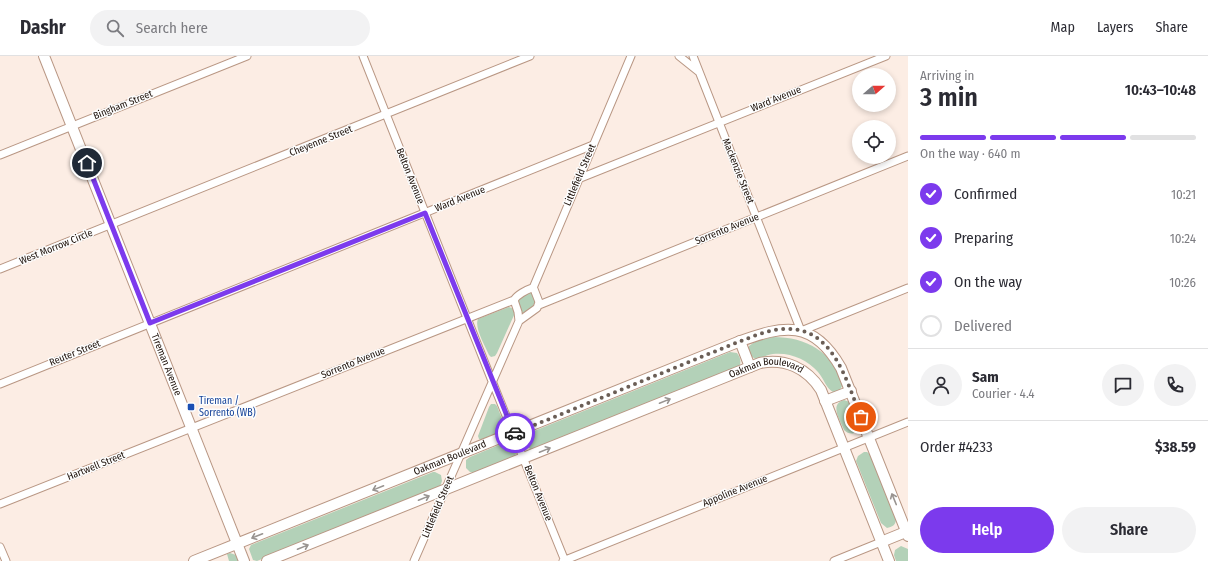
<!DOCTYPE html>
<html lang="en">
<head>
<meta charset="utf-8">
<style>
  body { margin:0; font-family:"Fira Sans Condensed",sans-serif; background:#f2f2f3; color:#2b2b33; height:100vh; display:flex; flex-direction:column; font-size:15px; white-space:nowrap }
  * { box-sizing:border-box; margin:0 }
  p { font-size:13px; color:#7c7c81 }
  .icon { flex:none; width:22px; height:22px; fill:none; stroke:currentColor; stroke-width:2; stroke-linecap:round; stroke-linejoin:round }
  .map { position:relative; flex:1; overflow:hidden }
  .side { display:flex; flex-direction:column; background:#fff; width:300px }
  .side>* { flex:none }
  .needle { width:26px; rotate:70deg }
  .tools { position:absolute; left:852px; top:12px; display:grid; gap:8px }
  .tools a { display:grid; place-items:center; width:44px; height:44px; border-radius:50%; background:#fff; box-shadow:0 2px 6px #0003; font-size:20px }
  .pin { position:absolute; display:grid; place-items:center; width:34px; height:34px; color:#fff; margin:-17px; border:2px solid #fff; border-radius:50%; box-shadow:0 1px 4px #0007 }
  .courier { position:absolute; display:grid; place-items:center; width:40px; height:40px; margin:-20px; border:3px solid #7c3aed; border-radius:50%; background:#fff; color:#222; box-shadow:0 1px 5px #0007 }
  .summary em { font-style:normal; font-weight:600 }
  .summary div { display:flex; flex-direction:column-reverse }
  .summary { display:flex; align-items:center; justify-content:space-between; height:68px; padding:0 12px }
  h1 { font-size:26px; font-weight:600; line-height:30px }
  .bar { display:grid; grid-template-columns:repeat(4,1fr); gap:6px 4px; align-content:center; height:48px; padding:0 12px }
  .bar i { height:5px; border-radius:3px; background:#e1e1e2 }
  .bar .selected { background:#7c3aed }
  .bar p { grid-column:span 4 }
  .line { display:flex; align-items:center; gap:10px; padding:0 12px; border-top:1px solid #e1e1e2 }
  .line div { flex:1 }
  .round { display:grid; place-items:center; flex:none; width:42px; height:42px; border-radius:21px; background:#f2f2f3 }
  ol { padding:0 12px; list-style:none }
  li { display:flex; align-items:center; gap:12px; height:44px }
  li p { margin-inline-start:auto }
  li .icon { padding:4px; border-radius:50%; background:#7c3aed; color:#fff; stroke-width:4 }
  li:last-child { color:#7c7c81 }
  li i { width:22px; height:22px; border:2px solid #e1e1e2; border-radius:50% }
  .button { display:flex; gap:8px; margin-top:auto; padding:8px 12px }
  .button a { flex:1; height:46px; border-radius:24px; background:#7c3aed; color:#fff; font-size:16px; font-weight:600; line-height:46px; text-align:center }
  .button a+a { background:#f2f2f3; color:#2b2b33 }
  header { display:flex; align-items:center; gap:24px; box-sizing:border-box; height:56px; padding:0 20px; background:#fff; border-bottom:1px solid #e1e1e2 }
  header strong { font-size:19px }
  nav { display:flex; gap:22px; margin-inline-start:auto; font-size:14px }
  .search { width:280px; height:36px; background:#f2f2f3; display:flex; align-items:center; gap:10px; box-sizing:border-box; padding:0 14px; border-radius:22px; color:#7c7c81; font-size:15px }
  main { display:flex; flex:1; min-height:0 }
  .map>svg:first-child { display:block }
  .green { fill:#b3d1b8 }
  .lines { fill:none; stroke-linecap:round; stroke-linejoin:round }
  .street-casing { stroke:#b99784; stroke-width:9 }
  .secondary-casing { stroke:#b99784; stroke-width:12 }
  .street { stroke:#fff; stroke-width:7 }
  .secondary { stroke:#fff; stroke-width:10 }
  .oneway { stroke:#999491 }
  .done { stroke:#6b5e56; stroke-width:4; stroke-dasharray:0 7.2 }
  .route { stroke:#7c3aed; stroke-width:5 }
  .transit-dot { fill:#1a4fb4; stroke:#fdfdfd; stroke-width:1.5 }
  .labels { text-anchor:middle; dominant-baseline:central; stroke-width:3; stroke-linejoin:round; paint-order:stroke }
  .street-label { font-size:10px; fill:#1d110a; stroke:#fdfdfd }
  .transit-label { font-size:10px; fill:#164399; stroke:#fdfdfd; text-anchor:start }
</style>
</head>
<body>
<header>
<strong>Dashr</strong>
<div class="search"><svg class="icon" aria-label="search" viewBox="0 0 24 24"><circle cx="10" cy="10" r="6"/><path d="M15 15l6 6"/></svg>Search here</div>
<nav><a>Map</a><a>Layers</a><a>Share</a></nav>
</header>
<main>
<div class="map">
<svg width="908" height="505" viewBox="0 0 908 505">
  <rect width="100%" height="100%" fill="#fcede4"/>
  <path class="green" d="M529,235L532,236L536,243C535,249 529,256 522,257L517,244Z
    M509,251L514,253L515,257L497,297L495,300L491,301L489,299C485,290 474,271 478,263Z
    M773,281C807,281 832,296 843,328L840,334L833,336C826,332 824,323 818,316C808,304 790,296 773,298C767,299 761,302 755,303L749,298V290C756,284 764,283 773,281Z
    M730,296L737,297C740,301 741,304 740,309L736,311L534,393H530L525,388V382L529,377Z
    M844,344L850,346L860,371C857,378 850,380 844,374C840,364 829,348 844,344Z
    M491,348H495L497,350L506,373L504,376L482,384L479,383L478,380L489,351Z
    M506,386L511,387L515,391L516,398L513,401L474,417L470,416L466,412V404L470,401Z
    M864,396H867L871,399L896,463C896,469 892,471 887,472L881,467L856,405L858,400Z
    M433,416H435L441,419L442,425L440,431L257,505L253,504L249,493L251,489Z
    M901,490L908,493V505H896L894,499L895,494Z
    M230,497L236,499L239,505H229L227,498Z"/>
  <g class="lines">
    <g class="street-casing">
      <path id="street" d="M363,0L492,325L565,505
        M679,0L699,16
        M693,0L801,275L908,232
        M0,99L247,0
        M578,123L886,0
        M0,213L530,0
        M533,232L631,0
        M539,249L908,100
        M0,328L593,89
        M0,448L514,244
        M0,491L6,505
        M414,505L519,265L518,256L514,244C517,239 526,234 532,232L534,233L539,246L537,252L519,265
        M563,505L908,366
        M834,505L881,486"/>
    </g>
    <g class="secondary-casing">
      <g id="secondary">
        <path id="s1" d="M44,0L244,505"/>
        <path d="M740,285L750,311"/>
        <path d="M825,345L851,335"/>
        <path d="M881,486L908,475"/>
        <path id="s2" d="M194,505L738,286C784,269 813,263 841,312L908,480"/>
        <path id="s3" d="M267,505L760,307C785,302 807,312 821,334L889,505"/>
      </g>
    </g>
    <use href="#street" class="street"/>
    <use href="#secondary" class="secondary"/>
  </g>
  <defs><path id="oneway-shaft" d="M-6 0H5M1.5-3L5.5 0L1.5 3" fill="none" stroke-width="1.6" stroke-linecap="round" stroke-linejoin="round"/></defs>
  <g class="oneway">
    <use href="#oneway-shaft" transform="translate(665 345) rotate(-22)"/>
    <use href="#oneway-shaft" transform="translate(545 394) rotate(-22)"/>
    <use href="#oneway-shaft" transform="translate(378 432) rotate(158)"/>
    <use href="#oneway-shaft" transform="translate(424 442) rotate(-22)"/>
    <use href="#oneway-shaft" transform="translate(894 443) rotate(-112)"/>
    <use href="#oneway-shaft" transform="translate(257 480) rotate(158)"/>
    <use href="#oneway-shaft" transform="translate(303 491) rotate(-22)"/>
  </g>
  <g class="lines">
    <path class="done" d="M515,377L738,286C752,281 767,274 782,273C833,269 846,324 861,361"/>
    <path class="route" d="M87,107L150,267L425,157L514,377H515"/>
  </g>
  <rect class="transit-dot" x="187" y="347" width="8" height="8" rx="2"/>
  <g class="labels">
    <g class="street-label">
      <text transform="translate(776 43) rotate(-22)">Ward Avenue</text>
      <text transform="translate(123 49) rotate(-22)">Bingham Street</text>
      <text transform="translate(321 85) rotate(-22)">Cheyenne Street</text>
      <text transform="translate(738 115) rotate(68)">Mackenzie Street</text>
      <text transform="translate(580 119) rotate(-67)">Littlefield Street</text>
      <text transform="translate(410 120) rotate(68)">Belton Avenue</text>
      <text transform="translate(460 143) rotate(-22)">Ward Avenue</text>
      <text transform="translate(727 173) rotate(-22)">Sorrento Avenue</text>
      <text transform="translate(56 191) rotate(-22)">West Morrow Circle</text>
      <text transform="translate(75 297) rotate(-22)">Reuter Street</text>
      <text transform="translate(353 307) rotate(-22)">Sorrento Avenue</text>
      <text stroke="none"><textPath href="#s1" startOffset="332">Tireman Avenue</textPath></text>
      <text stroke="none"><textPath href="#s3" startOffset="537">Oakman Boulevard</textPath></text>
      <text stroke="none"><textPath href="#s2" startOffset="276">Oakman Boulevard</textPath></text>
      <text transform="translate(96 410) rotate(-22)">Hartwell Street</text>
      <text transform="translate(735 435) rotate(-22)">Appoline Avenue</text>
      <text transform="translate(538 437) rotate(68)">Belton Avenue</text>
      <text transform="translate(438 451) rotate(-67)">Littlefield Street</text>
    </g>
    <g class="transit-label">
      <text x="199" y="345">Tireman /<tspan x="199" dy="12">Sorrento (WB)</tspan></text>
    </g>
  </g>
</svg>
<div class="tools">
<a><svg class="needle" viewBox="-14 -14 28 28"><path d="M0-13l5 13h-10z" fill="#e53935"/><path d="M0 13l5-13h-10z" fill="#7c7c81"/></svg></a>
<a><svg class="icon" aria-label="locate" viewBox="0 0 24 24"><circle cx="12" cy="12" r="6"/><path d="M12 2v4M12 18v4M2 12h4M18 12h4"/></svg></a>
</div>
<div class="pin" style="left:861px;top:361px;background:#ea580c"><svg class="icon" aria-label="bag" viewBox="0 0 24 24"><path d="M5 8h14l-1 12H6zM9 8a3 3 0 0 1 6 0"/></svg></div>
<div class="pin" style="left:87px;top:107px;background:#1f2937"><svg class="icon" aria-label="home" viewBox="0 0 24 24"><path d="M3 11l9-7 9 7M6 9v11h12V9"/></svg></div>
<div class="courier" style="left:515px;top:377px"><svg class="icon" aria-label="car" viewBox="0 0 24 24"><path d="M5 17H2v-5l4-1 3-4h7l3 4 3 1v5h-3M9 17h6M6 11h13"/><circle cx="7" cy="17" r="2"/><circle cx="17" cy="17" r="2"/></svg></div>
</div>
<section class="side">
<div class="summary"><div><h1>3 min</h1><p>Arriving in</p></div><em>10:43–10:48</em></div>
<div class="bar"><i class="selected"></i><i class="selected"></i><i class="selected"></i><i></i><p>On the way · 640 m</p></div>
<ol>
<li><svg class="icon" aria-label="check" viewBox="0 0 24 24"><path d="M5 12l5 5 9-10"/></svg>Confirmed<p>10:21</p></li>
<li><svg class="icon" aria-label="check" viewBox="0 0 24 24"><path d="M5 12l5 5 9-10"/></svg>Preparing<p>10:24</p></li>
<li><svg class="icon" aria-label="check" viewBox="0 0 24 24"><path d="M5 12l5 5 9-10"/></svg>On the way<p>10:26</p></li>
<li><i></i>Delivered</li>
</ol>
<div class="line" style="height:72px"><a class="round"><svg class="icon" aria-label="person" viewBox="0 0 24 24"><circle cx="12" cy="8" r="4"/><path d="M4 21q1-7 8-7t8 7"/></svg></a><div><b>Sam</b><p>Courier · 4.4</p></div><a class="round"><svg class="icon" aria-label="chat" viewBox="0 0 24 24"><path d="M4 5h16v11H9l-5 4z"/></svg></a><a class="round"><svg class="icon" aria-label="phone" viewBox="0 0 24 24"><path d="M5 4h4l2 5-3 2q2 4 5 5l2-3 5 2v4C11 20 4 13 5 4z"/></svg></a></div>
<div class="line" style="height:52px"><div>Order #4233</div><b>$38.59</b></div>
<div class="button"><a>Help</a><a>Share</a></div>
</section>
</main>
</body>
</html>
